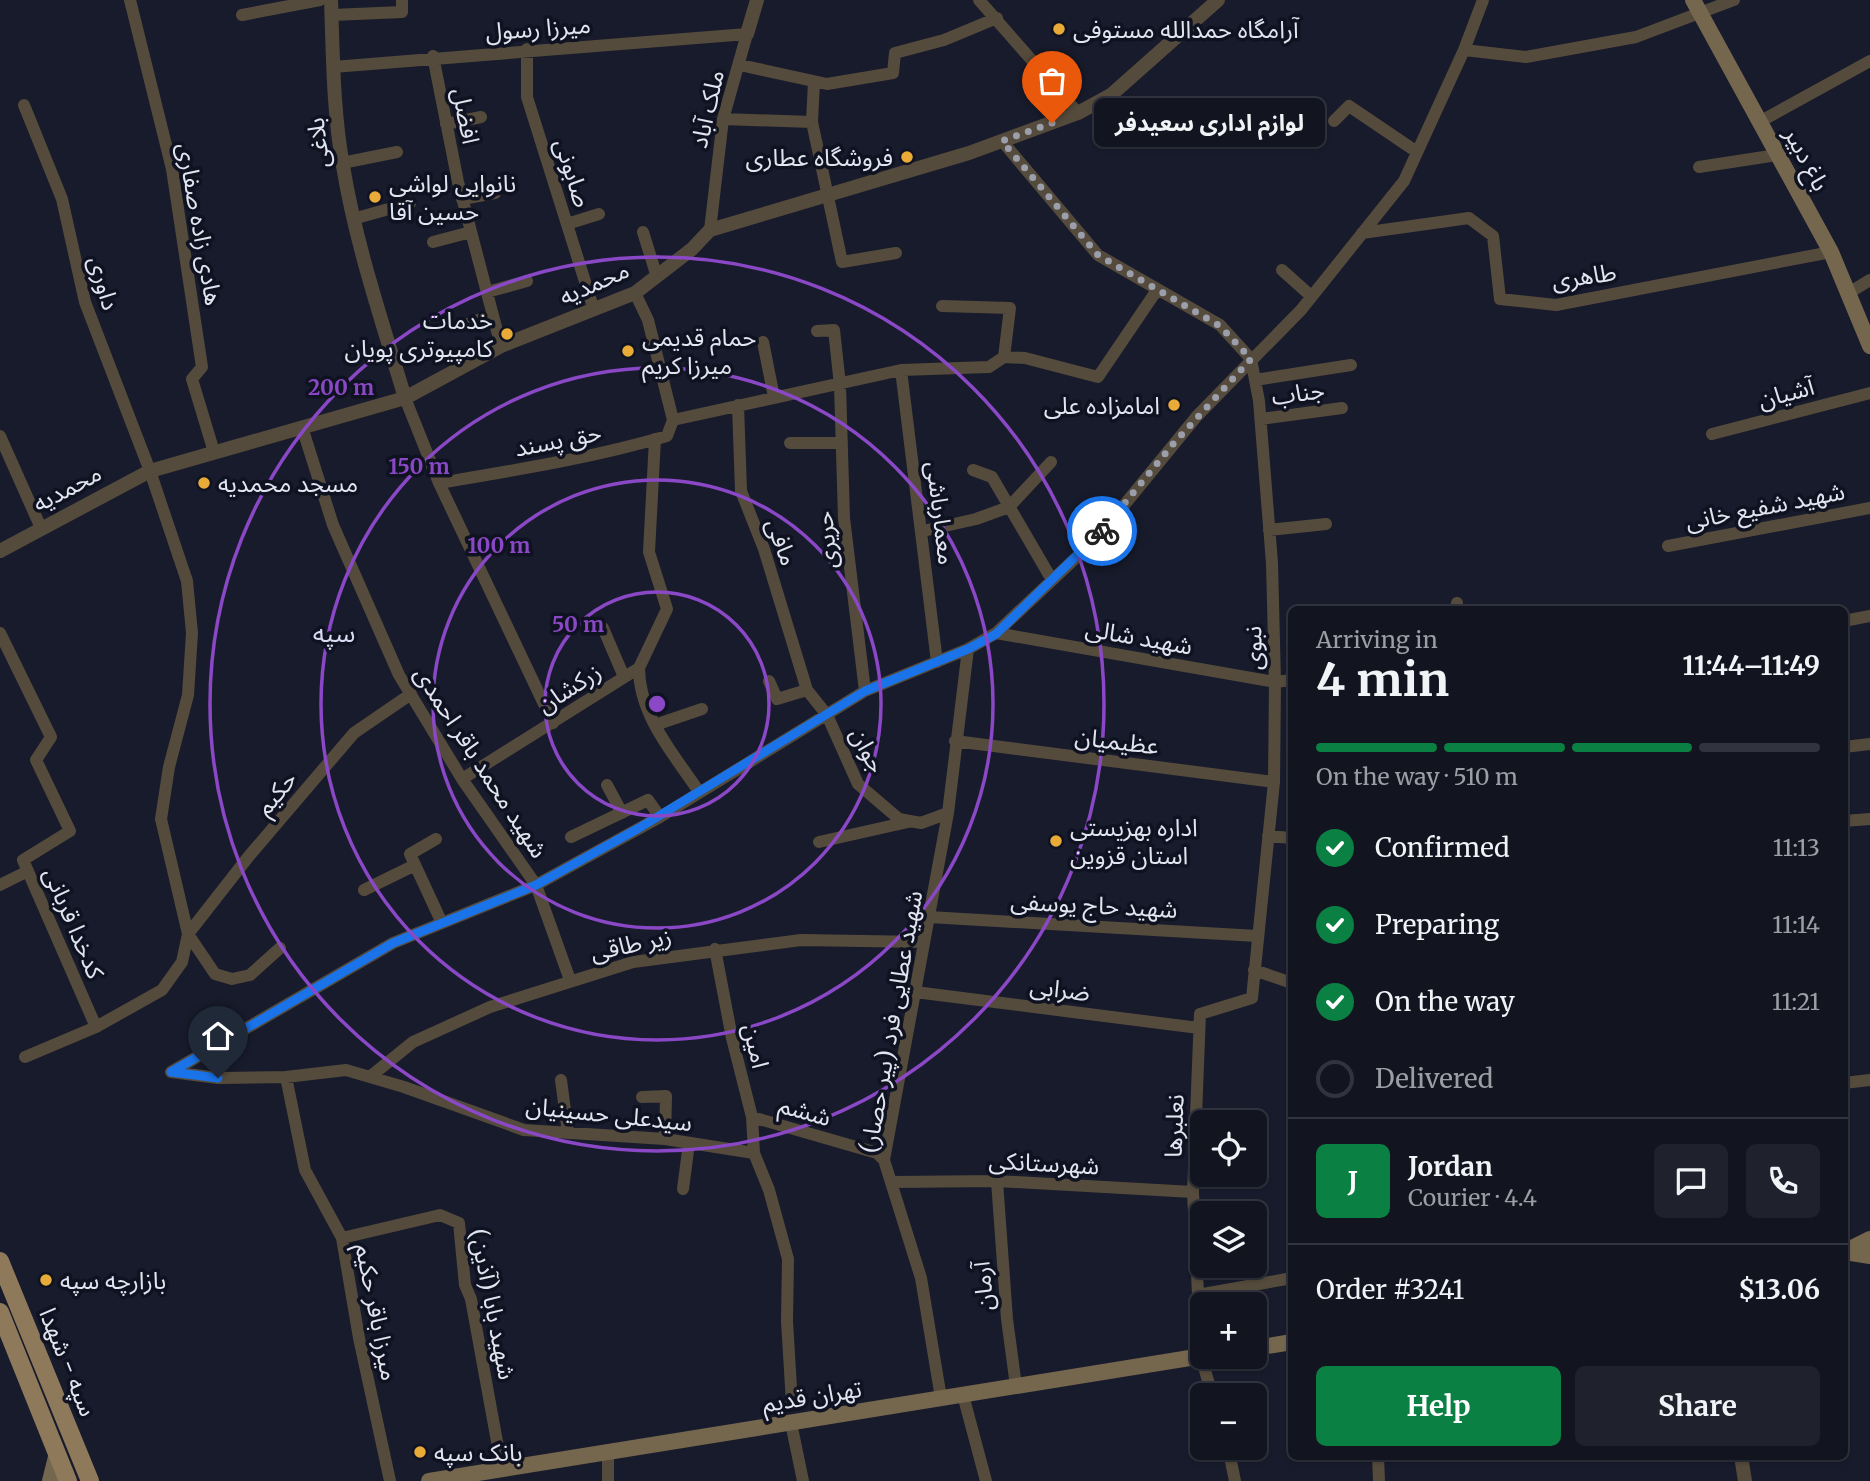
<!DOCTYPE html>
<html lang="en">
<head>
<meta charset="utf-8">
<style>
  body { margin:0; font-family:Merriweather,"Noto Sans Arabic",serif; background:#1f212d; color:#f1f3f6; height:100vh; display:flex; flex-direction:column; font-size:26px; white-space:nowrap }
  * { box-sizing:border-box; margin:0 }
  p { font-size:23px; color:#9c9ea5 }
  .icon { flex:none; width:38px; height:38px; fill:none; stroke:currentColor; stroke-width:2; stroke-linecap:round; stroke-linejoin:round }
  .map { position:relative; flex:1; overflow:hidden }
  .sheet { position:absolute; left:1288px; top:606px; width:560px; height:854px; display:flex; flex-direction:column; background:#121420; border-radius:10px; box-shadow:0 2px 5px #0004,0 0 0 2px #31333e }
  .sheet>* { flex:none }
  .controls { position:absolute; left:1190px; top:1110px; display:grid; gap:14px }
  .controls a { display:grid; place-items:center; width:77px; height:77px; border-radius:10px; background:#121420; box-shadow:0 2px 5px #0004,0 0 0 2px #31333e; font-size:35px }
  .pin { position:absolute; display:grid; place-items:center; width:60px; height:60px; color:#fff; margin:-72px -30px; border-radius:50% 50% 50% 0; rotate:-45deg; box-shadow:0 0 7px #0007 }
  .pin .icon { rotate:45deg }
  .courier { position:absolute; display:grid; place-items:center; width:70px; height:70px; margin:-35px; border:5px solid #1a73e8; border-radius:50%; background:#fff; color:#222; box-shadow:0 2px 9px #0007 }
  .bubble { position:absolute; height:49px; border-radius:10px; background:#121420; box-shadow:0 2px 5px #0004,0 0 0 2px #31333e; font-size:23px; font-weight:700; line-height:49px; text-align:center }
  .summary em { font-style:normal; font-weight:700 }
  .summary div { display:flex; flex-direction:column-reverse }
  .summary { display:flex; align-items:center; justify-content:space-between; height:119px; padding:0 28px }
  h1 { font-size:46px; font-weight:700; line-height:52px }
  .bar { display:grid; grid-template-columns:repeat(4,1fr); gap:10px 7px; align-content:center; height:84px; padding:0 28px }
  .bar i { height:9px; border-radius:5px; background:#31333e }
  .bar .active { background:#0b8043 }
  .bar p { grid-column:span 4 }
  .line { display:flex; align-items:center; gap:18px; padding:0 28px; border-top:2px solid #31333e }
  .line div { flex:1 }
  .round { display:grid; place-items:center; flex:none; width:74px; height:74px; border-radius:10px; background:#1f212d }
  ol { padding:0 28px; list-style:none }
  li { display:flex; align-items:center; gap:21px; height:77px }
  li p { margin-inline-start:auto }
  li .icon { padding:7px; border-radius:50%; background:#0b8043; color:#fff; stroke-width:4 }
  li:last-child { color:#9c9ea5 }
  li i { width:38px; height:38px; border:4px solid #31333e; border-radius:50% }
  .cta { display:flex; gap:14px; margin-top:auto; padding:14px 28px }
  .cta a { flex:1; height:80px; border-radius:10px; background:#0b8043; color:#fff; font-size:28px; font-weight:700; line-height:80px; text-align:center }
  .cta a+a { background:#1f212d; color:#f1f3f6 }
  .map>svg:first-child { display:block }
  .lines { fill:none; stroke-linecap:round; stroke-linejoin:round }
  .minor { stroke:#554b3c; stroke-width:12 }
  .tertiary { stroke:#554b3c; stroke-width:14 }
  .secondary { stroke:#75664e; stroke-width:16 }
  .primary { stroke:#8e7a5b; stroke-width:18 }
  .done { stroke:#9b9eab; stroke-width:7; stroke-dasharray:0 12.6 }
  .route { stroke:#1a73e8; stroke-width:9 }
  .ring { fill:none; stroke:#8a48c6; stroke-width:3.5 }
  .poi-dot { fill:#e9ab38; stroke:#0f1221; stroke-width:2.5 }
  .labels { text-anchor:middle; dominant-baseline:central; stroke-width:7; stroke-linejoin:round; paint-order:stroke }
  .street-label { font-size:24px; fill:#e2e4f0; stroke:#0f1221 }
  .poi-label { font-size:24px; fill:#e2e4f0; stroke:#0f1221; text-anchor:start }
  .neighbourhood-label { font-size:26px; fill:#d7dcf2; stroke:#0f1221 }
  .centre { fill:#8a48c6; stroke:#0f1221; stroke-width:3.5 }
  .ring-label { font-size:21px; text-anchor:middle; font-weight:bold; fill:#8a48c6; stroke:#0f1221; stroke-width:7; stroke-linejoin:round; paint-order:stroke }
</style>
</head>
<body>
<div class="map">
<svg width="1870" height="1481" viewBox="0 0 1870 1481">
  <rect width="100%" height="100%" fill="#181b2b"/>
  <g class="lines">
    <path class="minor" d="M130,0L172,169L202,367L192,379L214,452
      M979,0L1078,113
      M242,15L320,0
      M332,15L402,12V0
      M527,49V97L593,307
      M1464,50L1526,57L1636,37L1734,0
      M433,56L458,182L501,346
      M740,65L827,84L893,73L895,53L944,40L997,18
      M333,67L747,34L723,119L710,230
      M814,82L812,122L842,262L896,253
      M24,105L62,199L85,302L150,471L187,581L192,633L188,695L169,767L161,819L188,934L215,974L232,979L250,975L280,948
      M723,119L812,122
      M1334,121L1349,106L1417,152
      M1761,121L1870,61
      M446,124L481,117
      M1002,141L1098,255L1220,325L1251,359L1259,401L1272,563L1275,682L1274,782L1252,998L1200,1014L1193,1192L1201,1356L1212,1395
      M342,163L397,152
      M1699,167L1777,155
      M462,199L495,193
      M353,219L410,203
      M567,224L599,214
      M643,232L657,277
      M1362,233L1469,218L1493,236L1500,299L1556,305L1831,252
      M433,242L471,232
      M1282,270L1311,296
      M487,292L527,281
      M635,293L648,320L673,420
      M1847,294L1870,280
      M942,306L1010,308L1004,357
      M470,323L493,315
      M817,331L834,330L840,385L844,518L865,691
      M763,342L774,397
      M901,370L937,662
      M1255,380L1351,365
      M405,398L439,483L553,723
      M738,405L741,491L764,549L807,690L827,715L858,784L899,819L921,823L948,813
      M1261,419L1342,408
      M673,420L901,370L989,367L1004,357L1025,358L1098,377L1157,290
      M302,427L333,525L399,675L462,779L536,885L660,817L865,691L968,649L996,633L1098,537L1197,416L1301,310L1404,181L1464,50L1483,0
      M1712,434L1870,393
      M0,436L41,528
      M790,443H842
      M973,470L992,477L1052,580
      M439,483C516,470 592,458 667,436L673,420
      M1269,530L1326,524
      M923,531L976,519L1009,507L1051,462
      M1668,546L1870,508
      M1456,609L1457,603
      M1844,621L1870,616
      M603,628L624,677
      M0,633L51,737L36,760L70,831L23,860L96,1027
      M996,633L1275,682L1292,680
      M639,668C639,716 674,754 699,792
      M769,681L777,699L807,690
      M655,725L702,709
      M955,741L1274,782
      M1844,747L1870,744
      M462,779L639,668L667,609L649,552L655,439
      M607,785L622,813
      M1844,821L1870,819
      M1268,836L1292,838
      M571,837L648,800L660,817
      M436,839L410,854L441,921
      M819,842L908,822
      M0,885L28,871
      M364,890L415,865
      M929,917L1257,936
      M715,949L732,1038L752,1117L754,1153
      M1254,970L1292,983
      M915,992L1199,1028
      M25,1057L96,1027L162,990L182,962L188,934L249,856L354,733L411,694
      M171,1072L218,1078L286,1077L346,1070L404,1087L524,1130L665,1139L754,1153L769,1190L788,1259L787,1321L792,1404
      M171,1072L393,943L536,885L570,980
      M371,1076L413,1042L490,1007L633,962L801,940L924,942
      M286,1077L305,1170L342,1238L359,1338L390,1481
      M561,1080L568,1133
      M1844,1083L1870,1080
      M642,1097L666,1096L665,1139
      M752,1117L877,1153L884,1160
      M997,1181L1007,1319L1016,1386
      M892,1182L997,1181L1193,1192
      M683,1189L689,1143
      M342,1238L440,1215L459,1223L465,1285L471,1299L502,1469
      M1198,1295L1292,1278
      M963,1395L986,1481
      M941,1398L921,1278L884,1160L948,813L968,649
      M791,1423L803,1481
      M1228,1447L1235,1481
      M608,1452V1481
      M1378,1456L1379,1481"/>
    <path class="tertiary" d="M331,0C333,55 333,111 343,166C356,245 382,321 405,398
      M747,34L757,0
      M0,551L150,471L405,398L501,346L635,293L692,249L710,230L969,153L1078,113L1111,95L1218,0
      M1741,1456L1745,1481"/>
    <path class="secondary" d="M1693,0L1831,252L1870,346
      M1844,1252L1870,1239
      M1845,1252L1870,1256
      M1255,1348L1292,1342
      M50,1481L57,1453
      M429,1481L1202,1356"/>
    <path class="primary" d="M0,1261L90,1481
      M0,1312L68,1481"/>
  </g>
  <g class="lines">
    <path class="done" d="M1052,123L1002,141L1098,255L1220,326L1251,359L1174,443L1102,531"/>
    <path class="route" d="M218,1078L171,1072L393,943L536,885L639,828L865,691L968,649L996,634L1102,531"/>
  </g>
  <g class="ring">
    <circle cx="657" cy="704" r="112"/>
    <circle cx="657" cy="704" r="224"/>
    <circle cx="657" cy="704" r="336"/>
    <circle cx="657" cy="704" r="447"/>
  </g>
  <g class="poi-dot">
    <circle cx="1059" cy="29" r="7"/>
    <circle cx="907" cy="157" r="7"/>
    <circle cx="375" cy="197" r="7"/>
    <circle cx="507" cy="334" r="7"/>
    <circle cx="628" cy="351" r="7"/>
    <circle cx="1174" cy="405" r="7"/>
    <circle cx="204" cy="483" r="7"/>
    <circle cx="1056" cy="841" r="7"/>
    <circle cx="46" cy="1280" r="7"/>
    <circle cx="420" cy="1452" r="7"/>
  </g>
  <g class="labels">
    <g class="street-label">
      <text transform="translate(538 28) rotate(-4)">میرزا رسول</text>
      <text transform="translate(707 109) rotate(-77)">ملک آباد</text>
      <text transform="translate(466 116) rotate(79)">افضل</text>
      <text transform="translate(318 143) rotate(-97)">بلاغی</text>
      <text transform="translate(1807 159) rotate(62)">باغ دبیر</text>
      <text transform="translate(573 173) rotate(72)">صابونی</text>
      <text transform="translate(200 224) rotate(80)">هادی زاده صفاری</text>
      <text transform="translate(1584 276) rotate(-8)">طاهری</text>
      <text transform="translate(104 283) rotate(74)">داوری</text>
      <text transform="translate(594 283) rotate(-24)">محمدیه</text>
      <text transform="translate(1298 393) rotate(-8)">جناب</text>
      <text transform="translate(1786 393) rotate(-15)">آشیان</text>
      <text transform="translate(558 440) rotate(-11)">حق پسند</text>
      <text transform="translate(67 488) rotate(-28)">محمدیه</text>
      <text transform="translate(1765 506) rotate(-11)">شهید شفیع خانی</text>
      <text transform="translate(941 513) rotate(83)">معمارباشی</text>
      <text transform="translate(826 540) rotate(-95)">حریری</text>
      <text transform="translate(782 542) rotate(70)">مافی</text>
      <text transform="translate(1139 637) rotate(10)">شهید شالی</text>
      <text transform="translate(1253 648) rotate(-91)">نبوی</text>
      <text transform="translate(569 688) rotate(-33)">زرکشان</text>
      <text transform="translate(1117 741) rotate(7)">عظیمیان</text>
      <text transform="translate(868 750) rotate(62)">جوان</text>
      <text transform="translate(481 762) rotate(57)">شهید محمد باقر احمدی</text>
      <text transform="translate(276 793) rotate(-50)">حکیم</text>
      <text transform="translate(1094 905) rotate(3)">شهید حاج یوسفی</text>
      <text transform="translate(74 923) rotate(67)">کدخدا قربانی</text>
      <text transform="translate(631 944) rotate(-12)">زیر طاقی</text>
      <text transform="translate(1060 989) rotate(7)">ضرابی</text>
      <text transform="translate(891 1022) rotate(-80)">شهید عطایی فرد (پیر حصار)</text>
      <text transform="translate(756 1046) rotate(77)">امین</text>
      <text transform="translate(805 1111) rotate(16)">ششم</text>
      <text transform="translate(609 1114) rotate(6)">سیدعلی حسینیان</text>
      <text transform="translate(1174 1126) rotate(-88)">نعلبرها</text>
      <text transform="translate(1044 1163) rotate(3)">شهرستانکی</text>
      <text transform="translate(983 1286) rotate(-95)">آرمان</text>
      <text transform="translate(493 1304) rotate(79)">شهید بابا (آذین)</text>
      <text transform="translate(377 1312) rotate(79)">میرزا باقر حکیم</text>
      <text transform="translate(68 1362) rotate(68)">سپه - شهدا</text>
      <text transform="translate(812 1396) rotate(-9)">تهران قدیم</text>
    </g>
    <g class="poi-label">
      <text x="1073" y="29">آرامگاه حمدالله مستوفی</text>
      <text x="893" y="157" text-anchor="end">فروشگاه عطاری</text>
      <text x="389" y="183">نانوایی لواشی<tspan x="389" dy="28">حسین آقا</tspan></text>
      <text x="493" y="320" text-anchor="end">خدمات<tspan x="493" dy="28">کامپیوتری پویان</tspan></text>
      <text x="642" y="337">حمام قدیمی<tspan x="642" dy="28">میرزا کریم</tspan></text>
      <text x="1160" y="405" text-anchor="end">امامزاده علی</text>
      <text x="218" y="483">مسجد محمدیه</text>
      <text x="1070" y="827">اداره بهزیستی<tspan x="1070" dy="28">استان قزوین</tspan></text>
      <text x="60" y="1280">بازارچه سپه</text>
      <text x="434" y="1452">بانک سپه</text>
    </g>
    <g class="neighbourhood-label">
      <text x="334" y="632">سپه</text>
    </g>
  </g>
  <circle cx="657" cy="704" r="10" class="centre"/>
  <g class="ring-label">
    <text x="341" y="395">200 m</text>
    <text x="419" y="474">150 m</text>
    <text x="499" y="553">100 m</text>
    <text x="578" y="632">50 m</text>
  </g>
</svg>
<div class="controls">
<a><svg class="icon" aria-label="locate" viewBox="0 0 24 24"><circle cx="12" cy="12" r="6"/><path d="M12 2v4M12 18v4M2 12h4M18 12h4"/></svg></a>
<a><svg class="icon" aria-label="layers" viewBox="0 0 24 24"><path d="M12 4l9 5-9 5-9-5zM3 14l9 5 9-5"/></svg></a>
<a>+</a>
<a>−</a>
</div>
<div class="pin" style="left:1052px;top:123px;background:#ea580c"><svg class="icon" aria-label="bag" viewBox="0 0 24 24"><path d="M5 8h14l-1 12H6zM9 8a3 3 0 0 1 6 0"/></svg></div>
<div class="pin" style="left:218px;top:1078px;background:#1f2937"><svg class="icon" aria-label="home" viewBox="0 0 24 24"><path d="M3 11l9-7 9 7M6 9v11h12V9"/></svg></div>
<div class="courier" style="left:1102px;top:531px"><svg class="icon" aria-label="bike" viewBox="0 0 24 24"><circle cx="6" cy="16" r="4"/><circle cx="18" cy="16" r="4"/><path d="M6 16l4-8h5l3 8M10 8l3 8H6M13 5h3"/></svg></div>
<div class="bubble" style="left:1094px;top:98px;width:231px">لوازم ادارى سعيدفر</div>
<section class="sheet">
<div class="summary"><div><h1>4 min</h1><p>Arriving in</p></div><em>11:44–11:49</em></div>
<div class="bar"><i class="active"></i><i class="active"></i><i class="active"></i><i></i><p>On the way · 510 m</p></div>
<ol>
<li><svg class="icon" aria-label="check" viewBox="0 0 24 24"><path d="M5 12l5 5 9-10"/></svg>Confirmed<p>11:13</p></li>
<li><svg class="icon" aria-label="check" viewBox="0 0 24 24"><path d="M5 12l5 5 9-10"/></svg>Preparing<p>11:14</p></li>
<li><svg class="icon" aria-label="check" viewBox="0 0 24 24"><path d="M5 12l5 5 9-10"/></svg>On the way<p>11:21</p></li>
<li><i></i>Delivered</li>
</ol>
<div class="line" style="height:126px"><b class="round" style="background:#0b8043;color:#fff">J</b><div><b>Jordan</b><p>Courier · 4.4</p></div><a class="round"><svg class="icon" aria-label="chat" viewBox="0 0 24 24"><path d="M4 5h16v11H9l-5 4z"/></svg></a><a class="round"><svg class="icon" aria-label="phone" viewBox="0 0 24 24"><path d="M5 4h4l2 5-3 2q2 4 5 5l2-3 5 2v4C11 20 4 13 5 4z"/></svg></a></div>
<div class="line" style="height:91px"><div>Order #3241</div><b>$13.06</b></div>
<div class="cta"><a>Help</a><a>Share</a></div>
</section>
</div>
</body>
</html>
